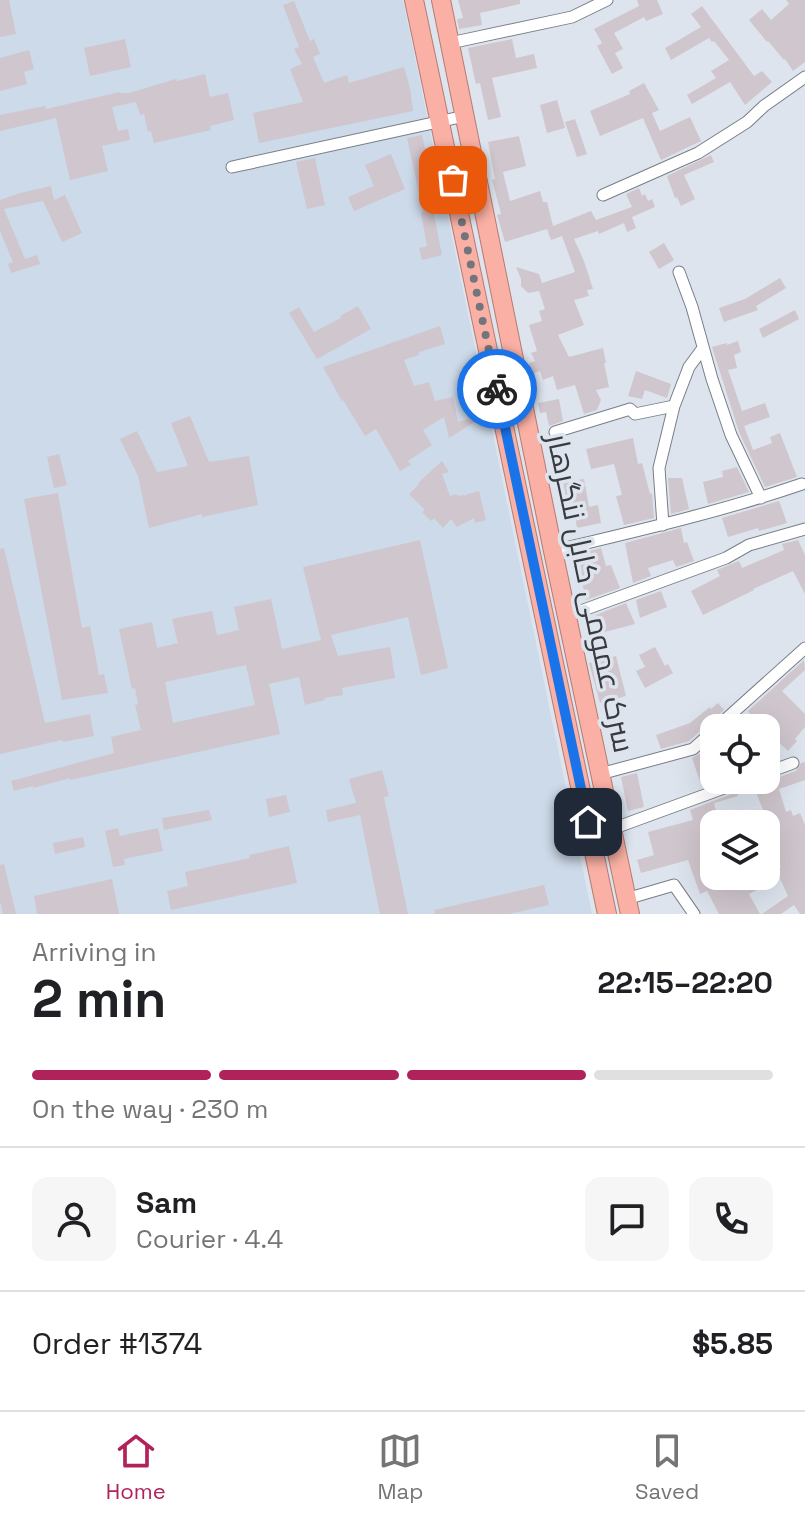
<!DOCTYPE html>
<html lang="en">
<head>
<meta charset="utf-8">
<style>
  body { margin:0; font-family:"Space Grotesk",Cairo,sans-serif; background:#f6f6f6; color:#202124; height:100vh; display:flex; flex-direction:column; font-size:30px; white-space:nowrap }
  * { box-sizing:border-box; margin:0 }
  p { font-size:26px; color:#757577 }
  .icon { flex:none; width:44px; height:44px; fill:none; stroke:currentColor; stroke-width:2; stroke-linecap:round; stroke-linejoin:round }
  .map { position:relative; height:914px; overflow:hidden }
  .sheet { display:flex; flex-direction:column; background:#fff; flex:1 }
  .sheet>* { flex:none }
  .controls { position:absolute; left:700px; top:714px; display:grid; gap:16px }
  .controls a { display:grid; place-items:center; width:80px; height:80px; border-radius:16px; background:#fff; box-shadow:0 8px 32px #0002; font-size:40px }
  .pin { position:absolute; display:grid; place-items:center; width:68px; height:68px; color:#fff; margin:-34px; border-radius:16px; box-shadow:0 4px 12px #0006 }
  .courier { position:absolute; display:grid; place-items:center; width:80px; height:80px; margin:-40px; border:6px solid #1a73e8; border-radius:50%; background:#fff; color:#222; box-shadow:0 2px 10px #0007 }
  .headline em { font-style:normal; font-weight:600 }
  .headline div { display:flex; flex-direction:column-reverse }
  .headline { display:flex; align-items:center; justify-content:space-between; height:136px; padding:0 32px }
  h1 { font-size:52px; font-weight:600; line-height:60px }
  .bar { display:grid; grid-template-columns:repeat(4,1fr); gap:12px 8px; align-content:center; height:96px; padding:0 32px }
  .bar i { height:10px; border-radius:6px; background:#e0e0e0 }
  .bar .on { background:#b0225a }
  .bar p { grid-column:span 4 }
  .line { display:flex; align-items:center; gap:20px; padding:0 32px; border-top:2px solid #e0e0e0 }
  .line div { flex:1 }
  .round { display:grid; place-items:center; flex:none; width:84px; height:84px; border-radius:16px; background:#f6f6f6 }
  .menu { display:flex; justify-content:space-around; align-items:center; height:112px; border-top:2px solid #e0e0e0; background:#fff; font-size:22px; color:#757577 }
  .menu a { display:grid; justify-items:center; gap:4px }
  .menu .on { color:#b0225a }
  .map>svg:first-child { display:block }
  .built { fill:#cddae9 }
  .building { fill:#d0c6cd; fill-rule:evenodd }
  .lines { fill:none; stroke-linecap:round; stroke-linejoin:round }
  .minor-casing { stroke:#787f87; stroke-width:13 }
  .trunk-casing { stroke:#b57b72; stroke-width:20 }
  .minor { stroke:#fff; stroke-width:11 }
  .trunk { stroke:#fab0a4; stroke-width:18 }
  .done { stroke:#72767c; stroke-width:8; stroke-dasharray:0 14.4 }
  .route { stroke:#1a73e8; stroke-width:10 }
  .labels { text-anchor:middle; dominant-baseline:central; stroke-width:7; stroke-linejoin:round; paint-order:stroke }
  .street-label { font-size:30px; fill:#383b3f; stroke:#dde4ee }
</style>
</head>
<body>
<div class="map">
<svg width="805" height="914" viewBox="0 0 805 914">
  <rect width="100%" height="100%" fill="#dde4ee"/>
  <path class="built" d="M0,0H403L592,914H0Z"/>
  <path class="building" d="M0,0H9L16,34L0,37Z
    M458,0H520V4L480,13L482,25L459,29L457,19L463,18Z
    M637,0H657L663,14L646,21L644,17L614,33L623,49L615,53L623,68L612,74L597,46L602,43L594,29L639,6Z
    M786,0H805V62L793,71L785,59L784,60L768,41L767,42L749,20L762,9L771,20L789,4Z
    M294,1L310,41L314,39L320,54L313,57L324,83L347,75L349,83L404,67L410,88L413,111L259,143L253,113L303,102L290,69L302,64L294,49L299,47L283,5Z
    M702,6L754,76L762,71L772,82L745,105L730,82L692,104L687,95L716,78L711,71L729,60L714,41L712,42L709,38L671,60L665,48L701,27L691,14Z
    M125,39L131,67L90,76L84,48Z
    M512,39L516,58L534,54L537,68L492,78L501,117L488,120L480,83L476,84L468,48Z
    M29,50L34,69L24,72L27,84L0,91V58Z
    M205,74L210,97L228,93L234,120L210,126L211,130L154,143L151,131L148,132L144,114L140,115L136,102L112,107L118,131L128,129L130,140L102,146L108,171L70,180L56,118L0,131V115L45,106L46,109L120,92V93H129L176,79L177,81Z
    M644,83L659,110L652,113L660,131L690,117L701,141L661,160L643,118L600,136L590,111L630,94L629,91Z
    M557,100L565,128L547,133L540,105Z
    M575,119L587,154L577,157L565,122Z
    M422,135L432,180L427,181L442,255L422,260L419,248L427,246L421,213L423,212L407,138Z
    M519,136L526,166L503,172L510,201L540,191L543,202H547L553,226L591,211L596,220L632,207L626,194L639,188L642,196L645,194L648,201L652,199L655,207L632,217L636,228L627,232L624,223L599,234L598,231L574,239L584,261L593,289L587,290L589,296L574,300L584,325L558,335L569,357L603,348L606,363H604L609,387L596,390L601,400L597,410L584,414L575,385L557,390L553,376L543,380L540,371L531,374L529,363L535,361L531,353L537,351L529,325L542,321L539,311L545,309L539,291L528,293L521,286V279L516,267L539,274L542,283L575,272L562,236L551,240L547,229L505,242L497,215L501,214L492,180L495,179L488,142Z
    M391,154L405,189L354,211L348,197L374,186L365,165Z
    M711,155L714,162L684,175L695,199L681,206L677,197L675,198L667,176Z
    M315,158L325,205L307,209L296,162Z
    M51,186L54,200L65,195L82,233L62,242L43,201L4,209L25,259L37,255L40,264L11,273L8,264L13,262L0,231V200L20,193Z
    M664,243L674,260L659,269L649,252Z
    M780,278L786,288L756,306L758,310L724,322L719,308L745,299Z
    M358,306L371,329L317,359L289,313L299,307L314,332L341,318L340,316Z
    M795,310L799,319L763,338L759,329Z
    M440,326L445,344L419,352V355L404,360L414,386L429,382L435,401L453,397L458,422L477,417L478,420L449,438L444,417L423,430L432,445L408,461L411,465L400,471L376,429L365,436L343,400L342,401L323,367Z
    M738,341L741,352L734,355L737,368L728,370L742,411L765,403L770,417L744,426L753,450L772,443L770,437L780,433L797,477L765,487L739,432L712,347L727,343V345Z
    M636,371L671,384L667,398L645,390L642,399L628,396Z
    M559,399L563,421L549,426L546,412L540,413L538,403Z
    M190,416L209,462L249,456L258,505L202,517V514L149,528L138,476L120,439L137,431L157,472L188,466L171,423Z
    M633,438L638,464L642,463L650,494L652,493L654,518L624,525L616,496L622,495L614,464L591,469L586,449Z
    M59,454L67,485L54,488L47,457Z
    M442,461L449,472L442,474L450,496L456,494L458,496L464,495L466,499L465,495L479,491L486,520L475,523L474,518L457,527L451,519L443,528L434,518L431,521L422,512L425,510L409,494L419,484L418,483Z
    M737,467L749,492L708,504L703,482L723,477L722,471Z
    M668,478H682L689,509L671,514Z
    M584,479L589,507L598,505L601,523L577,528L573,506L568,507L563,482Z
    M58,493L82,628L90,626L99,675L104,674L108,693L62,700L24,499Z
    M779,501L787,523L759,531L758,528L728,537L722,518Z
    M681,528L684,543L687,542L694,561L676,567L673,560L648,568L651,576L633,583L625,543Z
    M420,540L448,668L421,675L408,617L331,635L338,656L390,647L395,678L342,688L343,695L324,698L325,700L305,705L299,677L269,684L280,734L70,780V778L33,788V786L14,791L11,781L114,753L111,737L141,730L135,705L138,704L135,688L132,689L119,629L152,622L157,648L178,643L172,619L212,611L217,635L239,630L234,607L271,599L282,649L321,640L303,567ZM246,665L255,705L173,723L165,682Z
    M798,540L805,555V594L793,571L753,589L754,590L703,615L691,591L720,576L717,570L739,561L742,568L784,550L782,544Z
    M4,548L45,723L90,714L94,736L63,742L62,740L0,754V549Z
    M601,548L606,566L611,565L620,588L586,600L580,573L582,572L578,554Z
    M661,591L667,607L640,618L636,600Z
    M626,603L635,624L601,633L596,615Z
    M655,647L665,666L668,664L673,673L645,688L636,671L645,667L639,655Z
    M616,656L626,696L600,703L589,663Z
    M804,660L805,670L782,691L805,714V727L795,739L797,741L788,751L766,731V728H763L753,718L748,711Z
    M718,703L724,710L689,741L661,749L656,735L690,723L710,707L711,709Z
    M703,752L711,775L714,774V780H721L702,787L692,758Z
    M805,762V780L779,789L786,812L791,810L793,816L800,813L805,825V914H800L794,905L781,914H762L788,896L776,870L781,867L771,844L766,846V832L773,829L766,811L764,812L753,785L754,780L769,781L796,771L801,763Z
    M382,770L389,796L384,797L408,914H380L360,815L328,822L326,810L356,803L349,779Z
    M637,773L644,807L628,811L621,777Z
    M737,792L738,796L714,803L718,819L704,823L714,866V876H751L757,890L749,894L760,914H719L707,891L700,894L688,860L641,873L637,860L654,855L648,832L693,820L690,810Z
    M286,795L290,812L269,817L266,799Z
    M209,810L212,820L164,830L162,818Z
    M118,828L120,836L158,828L163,851L124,859L125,865L113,867L105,831Z
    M83,837L85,847L55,854L53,843Z
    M289,846L297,883L171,910L167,891L188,886L185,872L250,858L249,855Z
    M4,864L16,914H3L0,901V865Z
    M112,879L119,914H37L34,896Z
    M544,885L549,905L509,914H435L434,910Z"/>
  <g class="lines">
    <g class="minor-casing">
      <path id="minor" d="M450,43L572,17L607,0
        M232,167L465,116
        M603,195L698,153L747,122L764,106L805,77
        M679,272L692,307L712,379L731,435L761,498
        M555,432L627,410L630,409L635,414L674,406
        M663,525L659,468L674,406L689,367L703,348
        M553,551C637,531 720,512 802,484
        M567,616L726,558L749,545L805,529
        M716,728L805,648
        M766,773L793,763
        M600,774L693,749L714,730
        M612,829L746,780
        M626,899L674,885L694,914"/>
    </g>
    <g class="trunk-casing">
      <path id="trunk" d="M414,0L607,914
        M441,0L553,551L630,914"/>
    </g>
    <use href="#minor" class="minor"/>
    <use href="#trunk" class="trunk"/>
  </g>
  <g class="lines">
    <path class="done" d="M453,180L497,389"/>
    <path class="route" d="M497,389L588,822"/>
  </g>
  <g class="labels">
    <g class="street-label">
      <text transform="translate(591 593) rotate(78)">سرک عمومی کابل ننگرهار</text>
    </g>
  </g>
</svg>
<div class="controls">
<a><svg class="icon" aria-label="locate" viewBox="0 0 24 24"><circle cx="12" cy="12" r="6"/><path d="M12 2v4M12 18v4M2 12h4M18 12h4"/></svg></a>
<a><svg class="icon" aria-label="layers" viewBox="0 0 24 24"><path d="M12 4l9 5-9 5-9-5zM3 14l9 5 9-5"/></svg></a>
</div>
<div class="pin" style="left:453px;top:180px;background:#ea580c"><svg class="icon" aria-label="bag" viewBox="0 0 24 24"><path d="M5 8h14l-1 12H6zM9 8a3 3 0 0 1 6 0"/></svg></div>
<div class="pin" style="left:588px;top:822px;background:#1f2937"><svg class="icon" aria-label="home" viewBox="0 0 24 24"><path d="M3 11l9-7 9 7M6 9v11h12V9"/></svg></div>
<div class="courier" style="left:497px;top:389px"><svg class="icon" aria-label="bike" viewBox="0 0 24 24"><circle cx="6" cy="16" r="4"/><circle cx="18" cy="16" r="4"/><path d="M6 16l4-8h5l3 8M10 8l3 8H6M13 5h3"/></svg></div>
</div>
<section class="sheet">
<div class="headline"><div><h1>2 min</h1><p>Arriving in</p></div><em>22:15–22:20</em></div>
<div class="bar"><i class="on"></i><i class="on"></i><i class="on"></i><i></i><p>On the way · 230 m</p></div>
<div class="line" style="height:144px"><a class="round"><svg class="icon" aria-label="person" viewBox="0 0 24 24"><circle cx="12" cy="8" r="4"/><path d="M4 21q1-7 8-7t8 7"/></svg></a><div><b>Sam</b><p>Courier · 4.4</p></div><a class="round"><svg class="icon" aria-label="chat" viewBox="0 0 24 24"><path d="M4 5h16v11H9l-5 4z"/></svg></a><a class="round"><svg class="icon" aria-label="phone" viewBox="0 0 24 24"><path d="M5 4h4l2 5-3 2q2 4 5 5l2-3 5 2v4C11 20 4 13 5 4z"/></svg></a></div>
<div class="line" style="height:104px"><div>Order #1374</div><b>$5.85</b></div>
</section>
<nav class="menu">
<a class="on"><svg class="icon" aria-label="home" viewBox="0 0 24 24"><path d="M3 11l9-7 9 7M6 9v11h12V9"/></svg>Home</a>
<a><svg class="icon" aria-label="map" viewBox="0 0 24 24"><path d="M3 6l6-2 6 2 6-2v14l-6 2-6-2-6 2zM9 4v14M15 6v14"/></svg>Map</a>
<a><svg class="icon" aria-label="saved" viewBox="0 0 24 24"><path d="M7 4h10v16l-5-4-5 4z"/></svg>Saved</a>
</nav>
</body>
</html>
